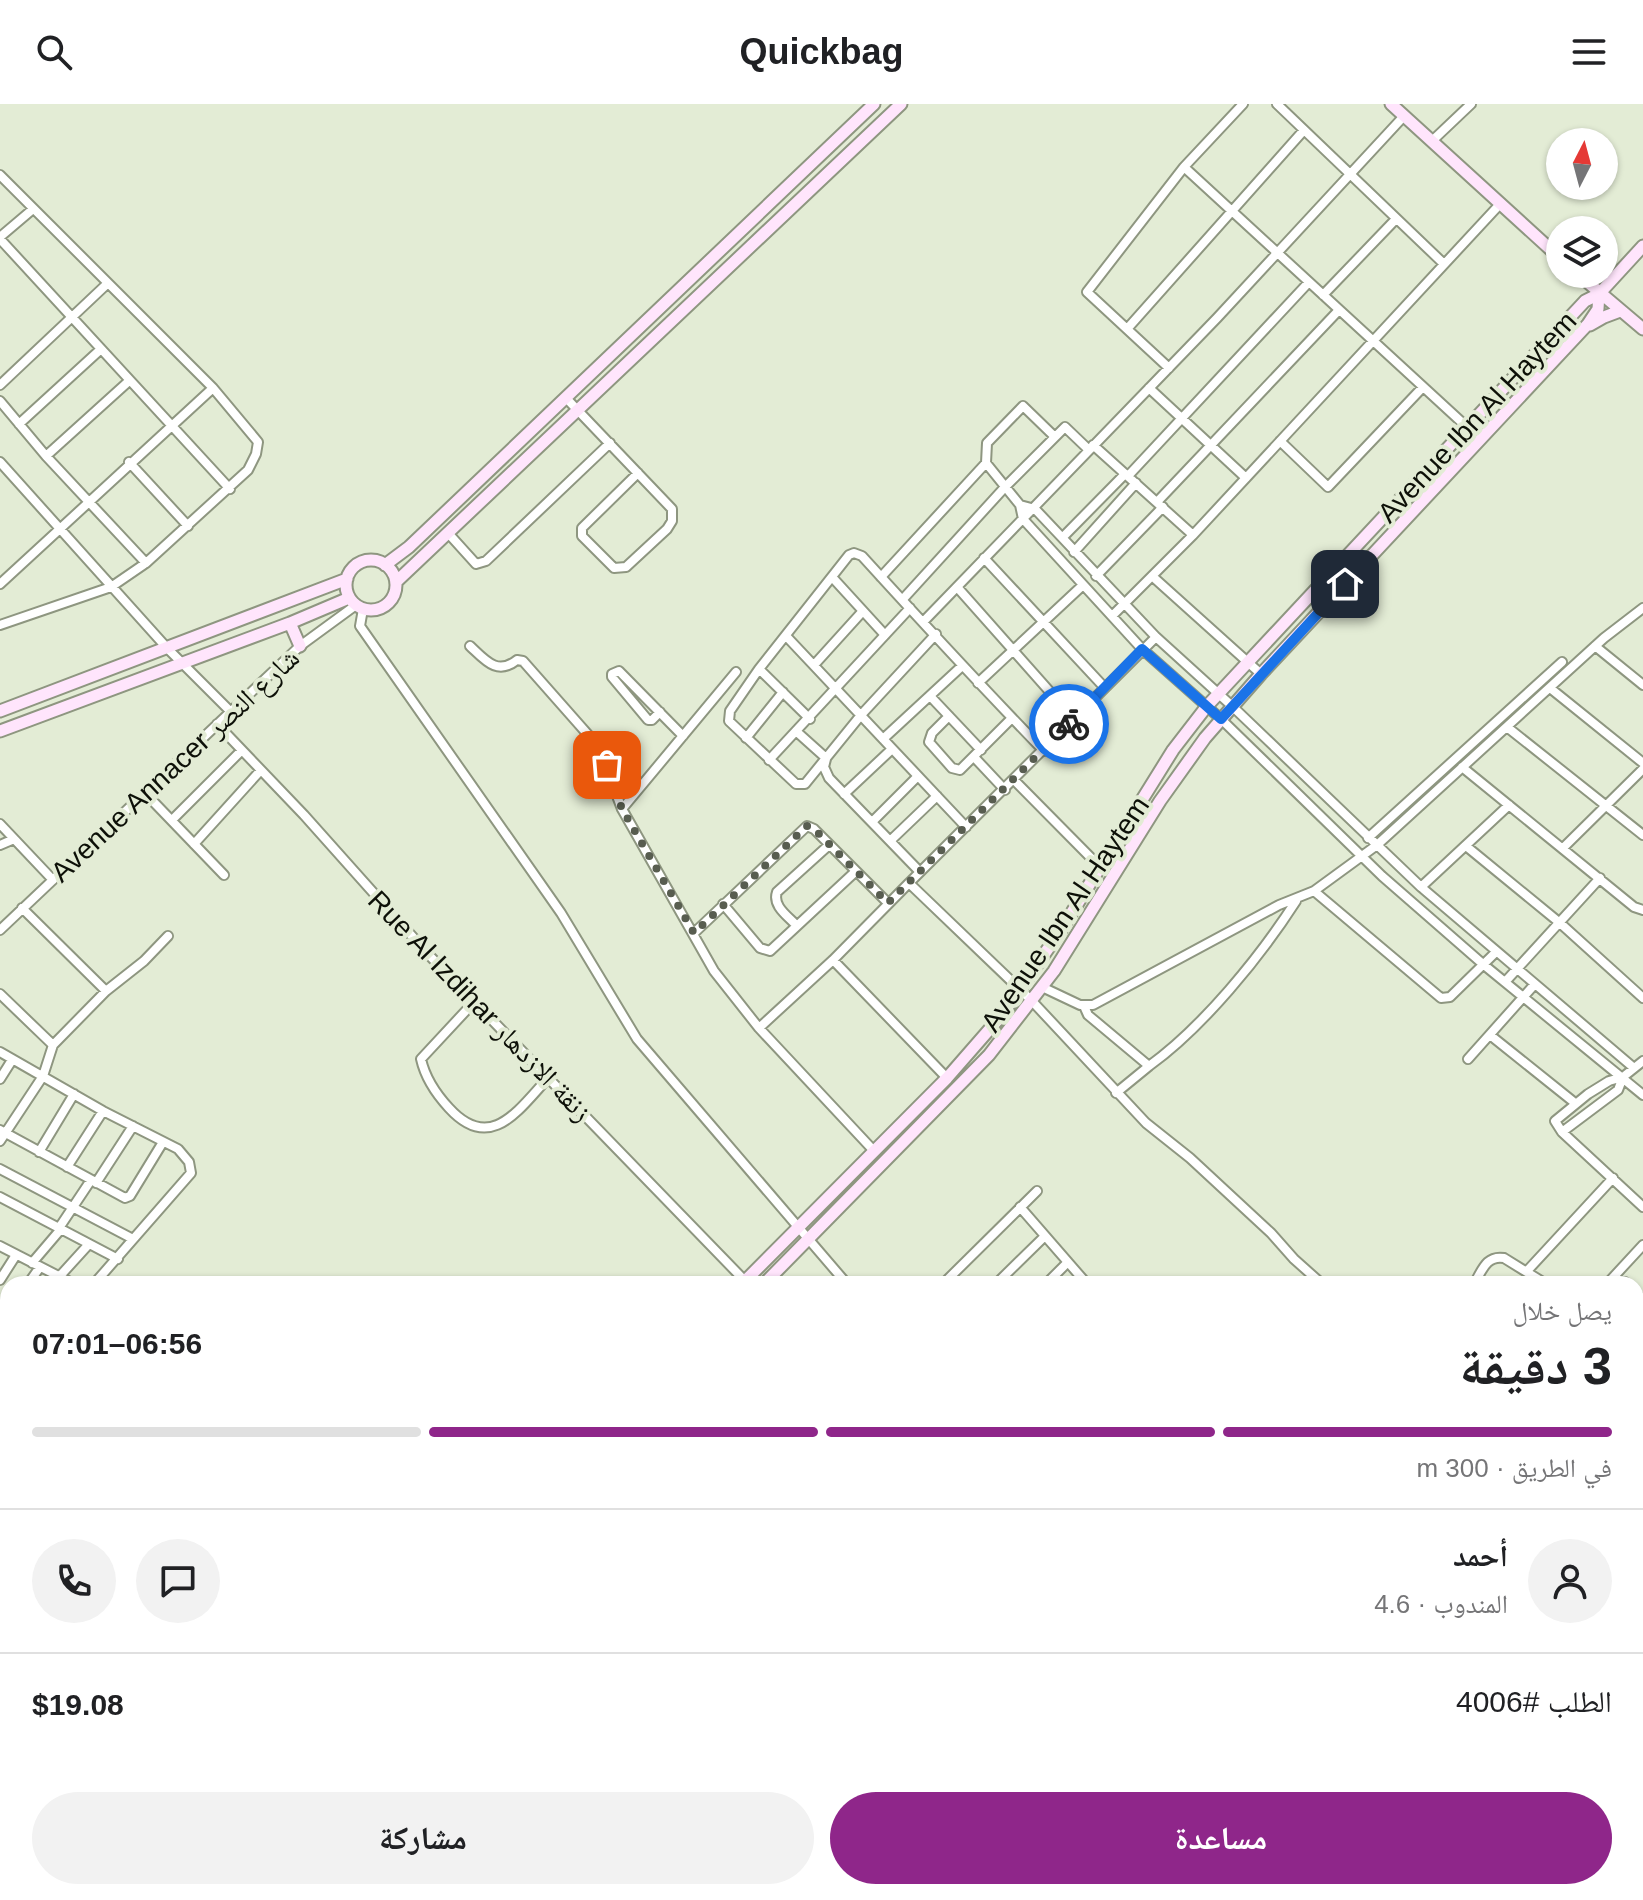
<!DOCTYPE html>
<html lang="ar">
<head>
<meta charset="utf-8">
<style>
  body { margin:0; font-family:Arial,"Noto Naskh Arabic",sans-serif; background:#f2f2f2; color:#202124; direction:rtl; height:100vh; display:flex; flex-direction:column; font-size:30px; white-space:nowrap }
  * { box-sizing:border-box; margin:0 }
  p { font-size:26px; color:#757577 }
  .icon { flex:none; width:44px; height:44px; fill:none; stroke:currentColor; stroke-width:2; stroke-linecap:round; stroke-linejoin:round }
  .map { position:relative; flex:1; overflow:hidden; direction:ltr }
  .sheet { position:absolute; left:0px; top:1172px; width:1644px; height:624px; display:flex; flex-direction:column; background:#fff; border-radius:24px 24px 0 0; box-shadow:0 2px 6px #0004; direction:rtl }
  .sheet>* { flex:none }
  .needle { width:52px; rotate:6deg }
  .buttons { position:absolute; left:1546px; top:24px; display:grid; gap:16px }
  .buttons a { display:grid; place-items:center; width:72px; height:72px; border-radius:50%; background:#fff; box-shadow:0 2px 6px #0004; font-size:40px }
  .pin { position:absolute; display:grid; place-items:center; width:68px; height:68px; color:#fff; margin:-34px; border-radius:16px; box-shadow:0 4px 12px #0006 }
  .courier { position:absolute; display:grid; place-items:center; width:80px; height:80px; margin:-40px; border:6px solid #1a73e8; border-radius:50%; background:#fff; color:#222; box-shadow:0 2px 10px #0007 }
  .headline em { font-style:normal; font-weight:700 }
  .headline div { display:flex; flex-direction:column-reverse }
  .headline { display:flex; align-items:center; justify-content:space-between; height:136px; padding:0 32px }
  h1 { font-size:52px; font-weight:700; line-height:60px }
  .bar { display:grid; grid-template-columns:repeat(4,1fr); gap:12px 8px; align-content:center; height:96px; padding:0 32px }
  .bar i { height:10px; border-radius:6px; background:#e0e0e0 }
  .bar .current { background:#8f268a }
  .bar p { grid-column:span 4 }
  .line { display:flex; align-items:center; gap:20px; padding:0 32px; border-top:2px solid #e0e0e0 }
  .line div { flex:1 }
  .round { display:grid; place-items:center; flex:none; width:84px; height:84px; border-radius:42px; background:#f2f2f2 }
  .cta { display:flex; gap:16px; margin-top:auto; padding:16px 32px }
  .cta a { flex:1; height:92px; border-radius:48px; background:#8f268a; color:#fff; font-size:32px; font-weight:700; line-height:92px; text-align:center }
  .cta a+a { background:#f2f2f2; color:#202124 }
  header { display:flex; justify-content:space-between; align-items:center; height:104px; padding:0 32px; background:#fff; font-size:36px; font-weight:700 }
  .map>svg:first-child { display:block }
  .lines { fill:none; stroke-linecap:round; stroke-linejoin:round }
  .street-casing { stroke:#8e9680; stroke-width:12 }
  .secondary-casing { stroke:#8e9680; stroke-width:15 }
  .street { stroke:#fff; stroke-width:8 }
  .secondary { stroke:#ffe5fc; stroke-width:11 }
  .done { stroke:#585d50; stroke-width:8; stroke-dasharray:0 14.4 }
  .route { stroke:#1a73e8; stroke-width:10 }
  .labels { text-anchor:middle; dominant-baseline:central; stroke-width:8; stroke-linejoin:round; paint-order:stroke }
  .street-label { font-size:28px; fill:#0d1008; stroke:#e3ecd5 }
</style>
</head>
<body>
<header><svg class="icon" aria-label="menu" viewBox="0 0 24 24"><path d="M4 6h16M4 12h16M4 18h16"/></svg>Quickbag<svg class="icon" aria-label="search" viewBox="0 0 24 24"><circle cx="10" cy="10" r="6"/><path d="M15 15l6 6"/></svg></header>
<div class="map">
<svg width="1643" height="1796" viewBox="0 0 1643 1796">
  <rect width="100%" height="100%" fill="#e3ecd5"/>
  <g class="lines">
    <g class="street-casing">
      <path id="street" d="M1277,0L1444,160
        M1432,37L1471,0
        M1184,63L1468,324
        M0,71L213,284L258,338L256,350L248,366L146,459L111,483L0,521
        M0,133L33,105
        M0,135L230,385
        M1323,191L1396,115
        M1127,225L1304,26
        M1169,264L1087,188L1184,63L1243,0
        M0,281L108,179
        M1149,284L1246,374
        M566,294L672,405V417L667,425L626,463L614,464L582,432V424L638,369
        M0,297L46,352L146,459
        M19,320L101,245
        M1280,337L1328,383L1423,283
        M1093,341L1193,431
        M46,352L129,277
        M0,358L167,544L230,607
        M129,358L188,422
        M986,359L987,339L1023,302L1055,333
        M1128,372L1309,178
        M1157,398L1339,206
        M1020,401L1035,405L1156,533L1232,602L1421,783L1634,964
        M448,429L476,460L486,457L610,339
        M1063,433L1125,370
        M1074,448L1136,379
        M984,454L1104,583
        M1096,472L1163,403
        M1152,472L1261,570
        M832,473L885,531
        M881,473L986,359L1020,401L1023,415L1142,545L1221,615L1382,772L1484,861L1643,991
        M0,480L213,284
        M957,483L1074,615
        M903,495L1005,383L1065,323L1089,346
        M363,505L360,522L561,809L637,935L847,1180
        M1112,512L1193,431L1501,99
        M923,518L1217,214L1404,12
        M936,530L861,611L805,680H796L729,617L730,607L759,565L849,451L854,449L862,452C922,518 982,583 1044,647
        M787,533L966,723
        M1156,533L909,779L1032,897L1146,1019L1190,1054L1271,1129L1294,1155L1322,1180
        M470,542C485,556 497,572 517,556L523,557L598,642L622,705L714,867L759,924L874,1047
        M1595,542L1643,581
        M814,561L862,508
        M759,565L810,615
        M978,579L1083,481
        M1550,584L1643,659
        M930,592L981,646
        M660,608L652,616H648L612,573V570L619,567L683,632
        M949,612L932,629L929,638L952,664L960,666L1012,614
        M217,620L304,711L428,850L747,1179
        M1507,623L1643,731
        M797,628L826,654
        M746,634L783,588
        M883,635L962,562
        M974,653L1005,686
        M826,655L824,663L829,674L920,768
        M769,656L910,504
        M1462,663L1634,803L1643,806
        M1014,676L1100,763
        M146,690L224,771
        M844,690L892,645
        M622,705L736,568
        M172,716L241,647
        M872,718L918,672
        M0,720L53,776
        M1368,734L1562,558
        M890,737L937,692
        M194,740L260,667
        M0,741L14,735
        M1466,742L1560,819L1643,894
        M1563,744L1643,665
        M1421,783L1509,701
        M1314,787L1441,894L1450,893L1496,848
        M723,800L760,844L770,847L855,768
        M22,804L106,887
        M797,822C788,812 772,802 777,788L829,741
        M0,826L300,542L356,501
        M694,829L807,722L814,725L888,799
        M833,856L947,974
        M1505,878L1600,774
        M1042,883L1080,901H1093L1279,801L1314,787L1377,741L1604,534L1643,504
        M0,890L53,941
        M474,898L421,955C425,973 437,991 449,1004C491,1050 519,1005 549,973
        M1084,902L1088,911L1149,962C1203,923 1260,853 1296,797
        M759,924L833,856L909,779
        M1490,931L1575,999
        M0,948L103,1007L178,1045L189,1058L191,1069L94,1180
        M1468,955L1534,881
        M1643,957L1623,973L1609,977L1588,990L1555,1017L1562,1028L1643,1103
        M0,975L12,956
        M1116,989L1149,962
        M0,1026L125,1094L130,1092L163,1038
        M1562,1028L1618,986L1623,973
        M0,1037L43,972L53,941L106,887L144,857L168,832
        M39,1048L74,990
        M67,1063L103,1007
        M0,1065L133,1135
        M96,1079L133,1022
        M0,1093L118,1155
        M1020,1103L1087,1180
        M59,1124L91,1076
        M0,1142L74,1180
        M32,1159L61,1125
        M1527,1167L1613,1074
        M59,1173L89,1140
        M0,1176L16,1151
        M1625,1178L1627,1180
        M28,1180L40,1163
        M943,1180L1037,1087
        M996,1180L1044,1133
        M1046,1180L1068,1158
        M1474,1180C1482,1167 1486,1151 1504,1154L1546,1180
        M1607,1180L1643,1141
        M1636,1190L1643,1197
        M0,1203L8,1209
        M0,1237L8,1243
        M1636,1271L1643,1264
        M0,1285L8,1277
        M1636,1314L1643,1321
        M0,1326L8,1331
        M0,1349L8,1338
        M0,1400L8,1391
        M1636,1423L1643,1425
        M0,1456L8,1446
        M0,1498L8,1489
        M0,1518L8,1523
        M0,1547L8,1536
        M0,1578L8,1583
        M0,1632L8,1627
        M1636,1637L1643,1644
        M0,1648L8,1662
        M2,1673L8,1683
        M0,1733L8,1748
        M0,1758L8,1753
        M267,1788L276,1796
        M386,1788L395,1796
        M508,1788L516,1796
        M578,1788L585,1796
        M763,1788L770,1796
        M800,1788L807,1796
        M954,1788L961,1796
        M123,1796L137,1788
        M419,1796L426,1788
        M520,1796L527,1788
        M640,1796L648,1788
        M699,1796L707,1788
        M816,1796L825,1788
        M1038,1796L1047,1788"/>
    </g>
    <g class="secondary-casing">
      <path id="secondary" d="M1391,0L1560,154
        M1578,170L1643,225
        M1590,221L1604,213L1620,207
        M346 481a25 25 0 1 1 50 0a25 25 0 1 1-50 0Z
        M385,461L409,443L874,0
        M396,478L901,0
        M290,519L300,542
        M0,607L347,475
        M0,627L290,519L349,494
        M742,1180L947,974L1002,911L1061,826L1173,646L1207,602L1585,197L1599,190L1643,142
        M764,1180L989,951L1054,867L1160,697L1205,634L1261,570L1588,220L1598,205L1599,190
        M0,1789L8,1785
        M14,1796L32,1788
        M233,1796L240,1788"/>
    </g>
    <use href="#street" class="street"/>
    <use href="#secondary" class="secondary"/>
  </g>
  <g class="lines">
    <path class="done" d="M607,661L622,705L694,829L807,722L814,725L888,799L1069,620"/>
    <path class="route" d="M1069,620L1142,545L1221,615L1345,480"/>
  </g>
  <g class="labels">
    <g class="street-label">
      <text transform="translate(1477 313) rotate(-47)">Avenue Ibn Al Haytem</text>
      <text transform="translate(175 661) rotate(-43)">Avenue Annacer شارع النصر</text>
      <text transform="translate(1065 810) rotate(-56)">Avenue Ibn Al Haytem</text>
      <text transform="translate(480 902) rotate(46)">Rue Al Izdihar زنقة الازدهار</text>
    </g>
  </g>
</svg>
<div class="buttons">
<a><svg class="needle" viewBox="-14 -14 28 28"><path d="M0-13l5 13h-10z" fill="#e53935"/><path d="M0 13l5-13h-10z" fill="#757577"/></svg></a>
<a><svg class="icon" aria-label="layers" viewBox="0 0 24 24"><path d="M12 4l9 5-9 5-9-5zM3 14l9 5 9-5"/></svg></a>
</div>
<div class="pin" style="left:607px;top:661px;background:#ea580c"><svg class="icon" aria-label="bag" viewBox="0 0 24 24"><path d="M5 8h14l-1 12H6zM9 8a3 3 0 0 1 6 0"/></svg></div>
<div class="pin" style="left:1345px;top:480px;background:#1f2937"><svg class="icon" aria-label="home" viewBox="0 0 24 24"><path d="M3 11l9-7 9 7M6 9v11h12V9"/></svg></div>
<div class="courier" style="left:1069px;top:620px"><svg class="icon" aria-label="bike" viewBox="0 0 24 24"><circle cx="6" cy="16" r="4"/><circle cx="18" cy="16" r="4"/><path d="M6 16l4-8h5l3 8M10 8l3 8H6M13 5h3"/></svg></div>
<section class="sheet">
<div class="headline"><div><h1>3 دقيقة</h1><p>يصل خلال</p></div><em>06:56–07:01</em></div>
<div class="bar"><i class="current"></i><i class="current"></i><i class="current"></i><i></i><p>في الطريق · 300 m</p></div>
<div class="line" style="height:144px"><a class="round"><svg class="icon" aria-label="person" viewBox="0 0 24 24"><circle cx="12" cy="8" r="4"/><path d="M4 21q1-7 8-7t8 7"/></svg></a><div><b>أحمد</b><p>المندوب · 4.6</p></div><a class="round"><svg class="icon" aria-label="chat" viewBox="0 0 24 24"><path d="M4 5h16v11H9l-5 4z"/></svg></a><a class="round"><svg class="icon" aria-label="phone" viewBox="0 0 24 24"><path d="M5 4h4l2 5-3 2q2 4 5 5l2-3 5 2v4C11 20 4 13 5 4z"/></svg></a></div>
<div class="line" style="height:104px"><div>الطلب #4006</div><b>$19.08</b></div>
<div class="cta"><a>مساعدة</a><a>مشاركة</a></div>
</section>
</div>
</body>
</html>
